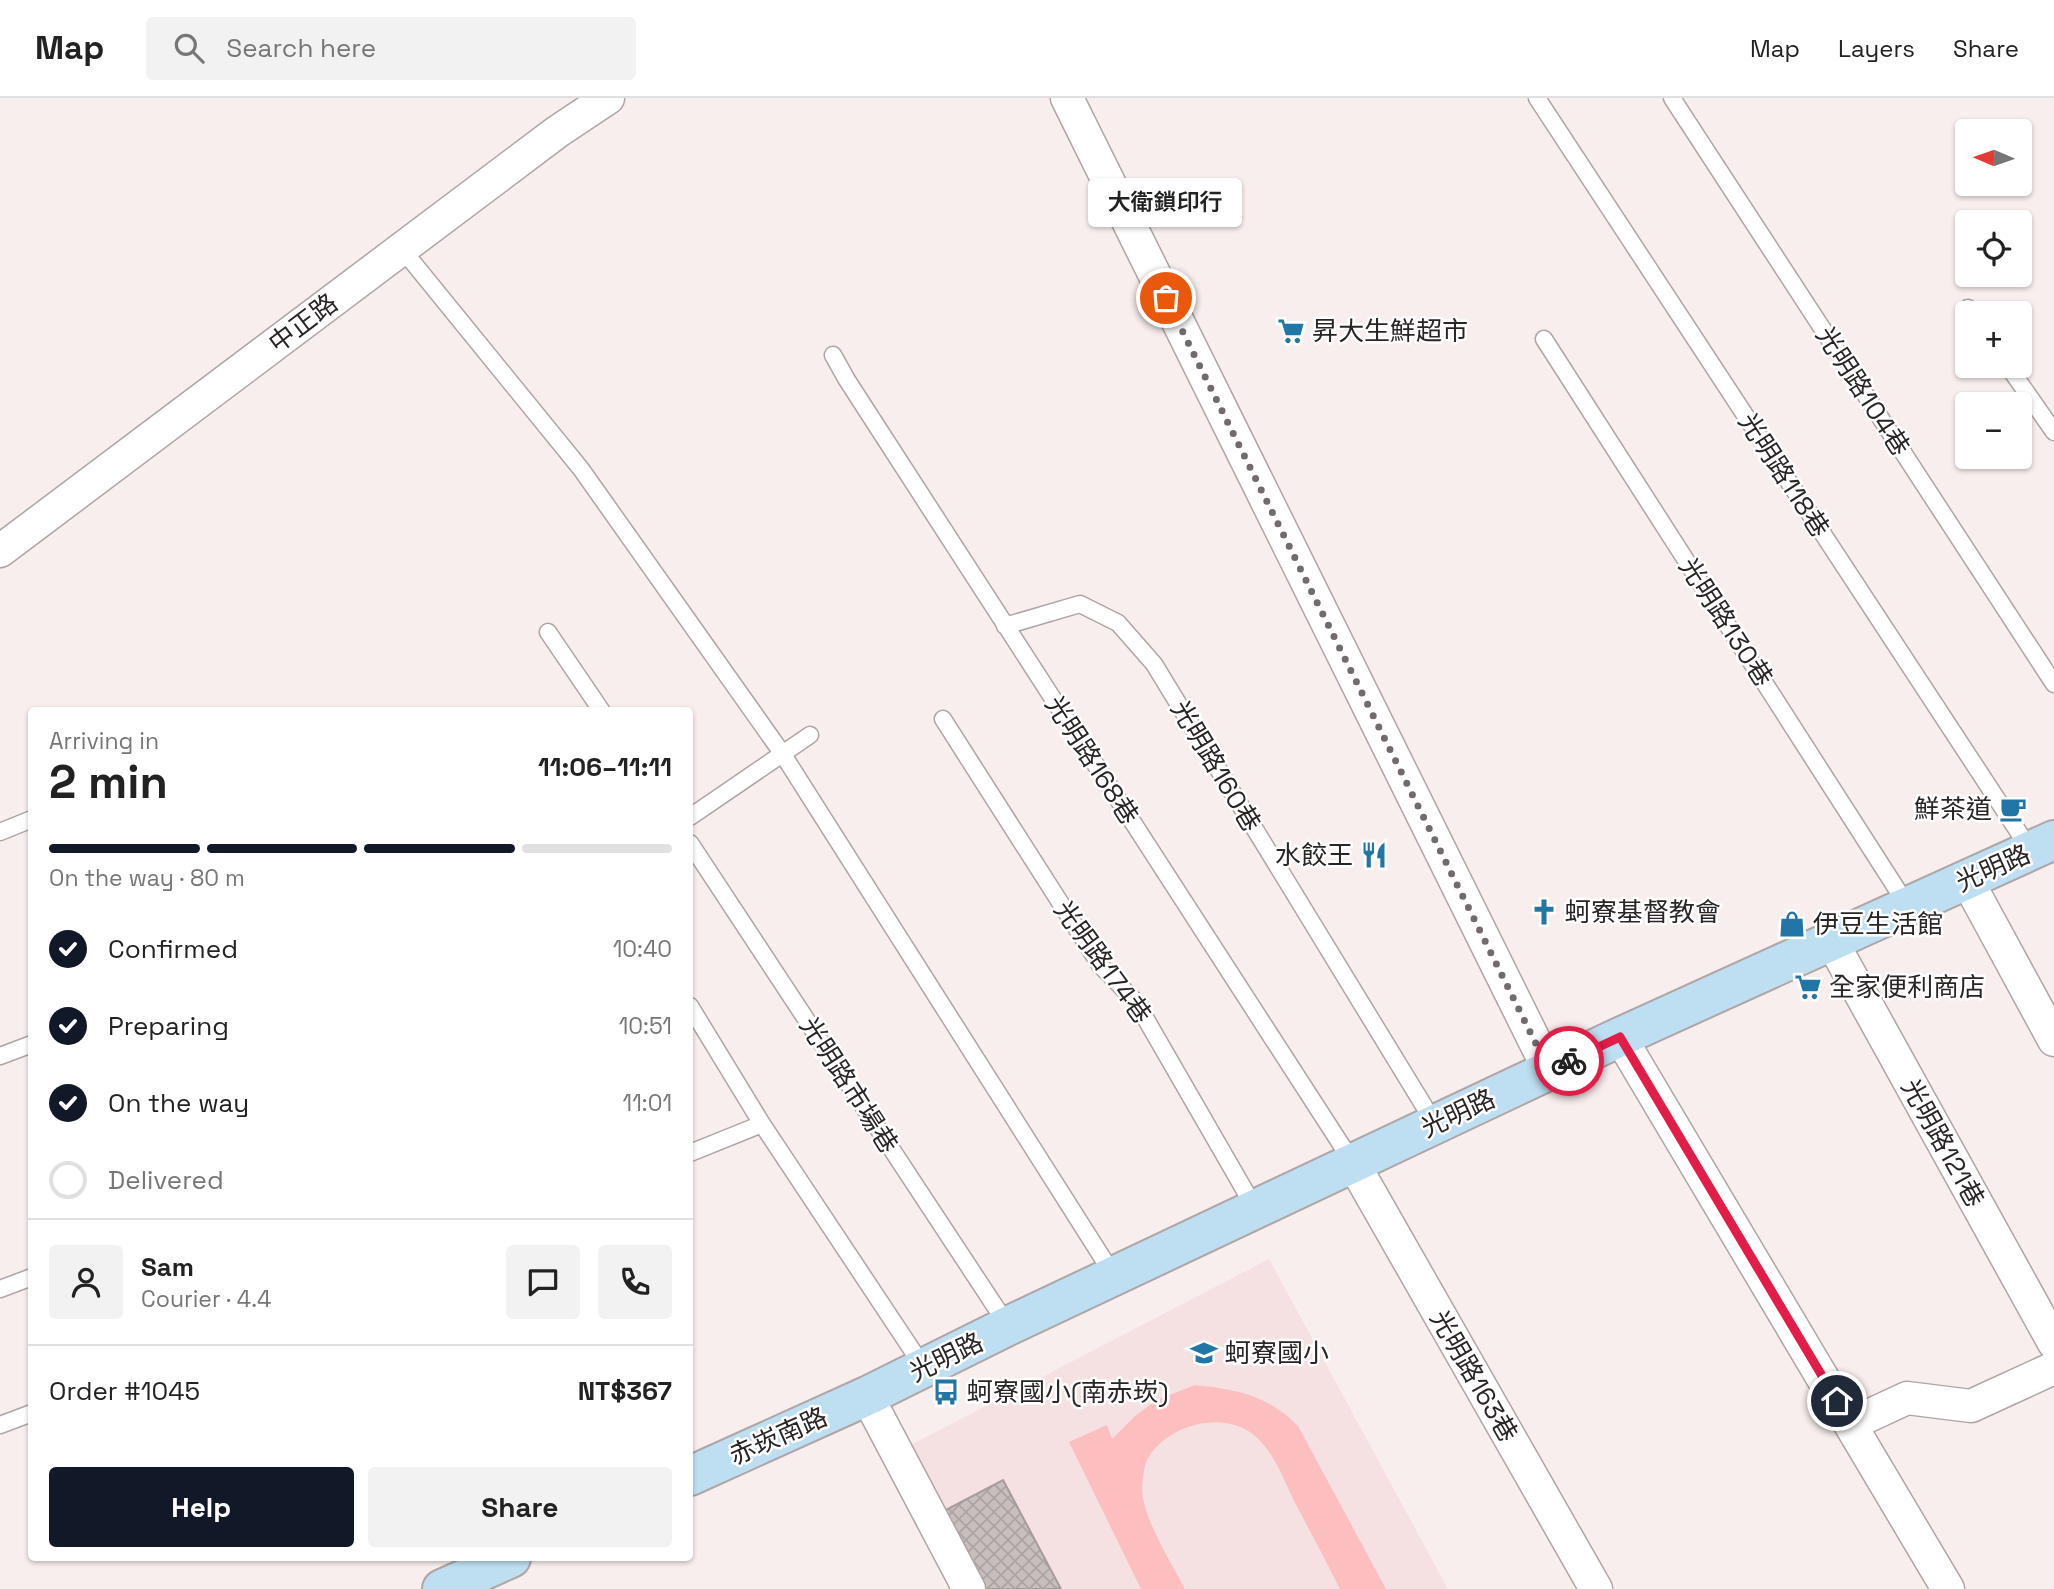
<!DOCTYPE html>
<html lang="en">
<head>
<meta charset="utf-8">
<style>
  body { margin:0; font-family:"Space Grotesk","Noto Sans TC",sans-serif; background:#f2f2f2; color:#222; height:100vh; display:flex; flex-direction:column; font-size:26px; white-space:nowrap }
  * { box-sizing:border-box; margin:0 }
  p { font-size:23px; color:#767676 }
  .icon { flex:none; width:38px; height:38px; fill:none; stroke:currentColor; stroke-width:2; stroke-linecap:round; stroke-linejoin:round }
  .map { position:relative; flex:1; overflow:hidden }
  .details { position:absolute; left:28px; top:609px; width:665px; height:854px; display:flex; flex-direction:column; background:#fff; border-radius:7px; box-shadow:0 2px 5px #0004 }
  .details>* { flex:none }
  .needle { width:46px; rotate:272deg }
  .fabs { position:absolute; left:1955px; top:21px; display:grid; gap:14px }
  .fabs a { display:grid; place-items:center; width:77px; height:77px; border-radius:7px; background:#fff; box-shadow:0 2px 5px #0004; font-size:35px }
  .pin { position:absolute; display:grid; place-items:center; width:60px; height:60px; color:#fff; margin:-30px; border:4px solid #fff; border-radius:50%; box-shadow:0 2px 7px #0007 }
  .courier { position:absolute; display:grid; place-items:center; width:70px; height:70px; margin:-35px; border:5px solid #e11d48; border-radius:50%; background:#fff; color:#222; box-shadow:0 2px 9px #0007 }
  .bubble { position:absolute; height:49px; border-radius:7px; background:#fff; box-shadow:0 2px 5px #0004; font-size:23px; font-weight:600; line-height:49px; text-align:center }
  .overview em { font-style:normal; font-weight:600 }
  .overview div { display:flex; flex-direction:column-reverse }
  .overview { display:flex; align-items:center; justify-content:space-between; height:119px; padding:0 21px }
  h1 { font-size:46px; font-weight:600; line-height:52px }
  .bar { display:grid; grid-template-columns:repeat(4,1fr); gap:10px 7px; align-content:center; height:84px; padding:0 21px }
  .bar i { height:9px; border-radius:5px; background:#e0e0e0 }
  .bar .on { background:#111827 }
  .bar p { grid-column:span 4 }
  .line { display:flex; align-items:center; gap:18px; padding:0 21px; border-top:2px solid #e0e0e0 }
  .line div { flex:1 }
  .round { display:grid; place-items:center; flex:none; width:74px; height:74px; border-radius:7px; background:#f2f2f2 }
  ol { padding:0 21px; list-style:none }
  li { display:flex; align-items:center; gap:21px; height:77px }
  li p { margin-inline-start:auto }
  li .icon { padding:7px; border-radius:50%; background:#111827; color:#fff; stroke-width:4 }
  li:last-child { color:#767676 }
  li i { width:38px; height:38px; border:4px solid #e0e0e0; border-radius:50% }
  .action { display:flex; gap:14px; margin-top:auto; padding:14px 21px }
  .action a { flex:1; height:80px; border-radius:7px; background:#111827; color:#fff; font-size:28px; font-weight:600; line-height:80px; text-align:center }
  .action a+a { background:#f2f2f2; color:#222 }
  header { display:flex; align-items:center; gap:42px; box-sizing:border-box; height:98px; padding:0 35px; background:#fff; border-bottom:2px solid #e0e0e0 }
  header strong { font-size:33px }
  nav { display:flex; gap:38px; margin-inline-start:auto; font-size:24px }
  .search { width:490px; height:63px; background:#f2f2f2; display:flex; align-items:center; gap:18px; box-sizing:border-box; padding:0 24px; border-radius:7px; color:#767676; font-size:26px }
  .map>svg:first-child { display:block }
  .built { fill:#f5e1e1 }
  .pitch { fill:#fcbebf }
  .building { fill:url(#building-cross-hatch); stroke:#a69c9c; stroke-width:2 }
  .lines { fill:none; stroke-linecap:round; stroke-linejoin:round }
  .lane-casing { stroke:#afa5a5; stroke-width:19 }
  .street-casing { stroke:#afa5a5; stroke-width:35 }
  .secondary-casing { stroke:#afa5a5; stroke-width:42 }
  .lane { stroke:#fff; stroke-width:16 }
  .street { stroke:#fff; stroke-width:32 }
  .secondary { stroke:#bddff1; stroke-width:38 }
  .done { stroke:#726b6b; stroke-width:7; stroke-dasharray:0 12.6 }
  .route { stroke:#e11d48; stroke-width:9 }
  .labels { text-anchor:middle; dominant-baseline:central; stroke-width:5; stroke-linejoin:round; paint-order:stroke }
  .street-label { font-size:26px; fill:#292525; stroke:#fff }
  .poi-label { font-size:26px; fill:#292525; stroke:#fff; text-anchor:start }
</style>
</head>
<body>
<header>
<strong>Map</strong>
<div class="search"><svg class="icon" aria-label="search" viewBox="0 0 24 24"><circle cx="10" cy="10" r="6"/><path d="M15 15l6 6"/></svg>Search here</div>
<nav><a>Map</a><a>Layers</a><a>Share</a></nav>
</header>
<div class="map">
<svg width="2054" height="1491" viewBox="0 0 2054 1491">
  <defs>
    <pattern id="building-cross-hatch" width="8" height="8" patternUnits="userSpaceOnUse" patternTransform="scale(1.75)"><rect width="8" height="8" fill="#c8bebe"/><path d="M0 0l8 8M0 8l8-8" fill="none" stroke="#aca3a3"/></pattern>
  </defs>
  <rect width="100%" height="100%" fill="#f9eeee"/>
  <path class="built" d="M1269,1161L1448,1491H985L907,1349Z"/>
  <path class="pitch" d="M1195,1287C1238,1292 1267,1297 1298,1328L1386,1491H1340C1325,1461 1309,1431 1293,1401C1283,1379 1273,1353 1254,1337C1222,1311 1166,1327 1147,1362C1144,1368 1143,1381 1142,1388C1141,1418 1171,1464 1185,1491H1141L1069,1344L1107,1327L1112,1341L1135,1318L1157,1302Z"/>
  <path class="building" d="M1003,1382L1061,1491H984L942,1414Z"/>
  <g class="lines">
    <g class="lane-casing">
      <path id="lane" d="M1537,0L2031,753
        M1672,0L2054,586
        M402,151L581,371L782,655L1114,1178
        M1968,210L1971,215
        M1544,241L1907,807
        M833,257L847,282L1353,1065
        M2008,268L2054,334
        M1005,528L1080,506L1118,525L1154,566L1435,1026
        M548,534L601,612
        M943,621L1100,867L1136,904L1256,1112
        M690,719L810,637
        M0,734L32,721
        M690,745L1008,1228
        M690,908L762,1026L924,1270
        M0,958L32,946
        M690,1055L762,1026
        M0,1191L32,1179
        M0,1327L32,1315"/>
    </g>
    <g class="street-casing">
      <path id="street" d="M1067,0L1549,972
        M0,453L557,34L608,0
        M1967,782L2054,942
        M1832,844L2054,1245
        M1620,939L1948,1491
        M1353,1065L1596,1491
        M867,1298L969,1491
        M1851,1326L1907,1300L1971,1308L2054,1270"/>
    </g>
    <g class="secondary-casing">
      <path id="secondary" d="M690,1378L867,1298L1008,1228L1620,939L2054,742
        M442,1491L511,1460"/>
    </g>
    <use href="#lane" class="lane"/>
    <use href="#street" class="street"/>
    <use href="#secondary" class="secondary"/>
  </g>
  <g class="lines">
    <path class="done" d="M1166,200L1549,972L1569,963"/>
    <path class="route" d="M1569,963L1620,939L1837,1303"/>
  </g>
  <defs>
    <g id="supermarket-bare" transform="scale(2.1)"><path d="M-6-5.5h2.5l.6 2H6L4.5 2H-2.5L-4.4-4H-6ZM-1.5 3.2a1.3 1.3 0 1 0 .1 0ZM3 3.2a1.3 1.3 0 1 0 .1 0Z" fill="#2176a6" stroke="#fff" stroke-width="2.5" paint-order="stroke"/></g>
    <g id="cafe-bare" transform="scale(2.1)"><path d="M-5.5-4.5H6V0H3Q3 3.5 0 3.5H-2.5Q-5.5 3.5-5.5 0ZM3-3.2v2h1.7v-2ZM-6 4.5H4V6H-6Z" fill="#2176a6" stroke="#fff" stroke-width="2.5" paint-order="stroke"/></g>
    <g id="restaurant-bare" transform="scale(2.1)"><path d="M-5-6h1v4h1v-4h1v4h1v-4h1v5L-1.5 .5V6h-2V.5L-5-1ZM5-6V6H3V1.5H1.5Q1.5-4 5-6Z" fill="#2176a6" stroke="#fff" stroke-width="2.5" paint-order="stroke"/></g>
    <g id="church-bare" transform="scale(2.1)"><path d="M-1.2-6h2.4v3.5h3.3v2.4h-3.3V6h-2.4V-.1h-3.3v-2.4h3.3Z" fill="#2176a6" stroke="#fff" stroke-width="2.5" paint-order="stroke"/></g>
    <g id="shop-bare" transform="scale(2.1)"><path d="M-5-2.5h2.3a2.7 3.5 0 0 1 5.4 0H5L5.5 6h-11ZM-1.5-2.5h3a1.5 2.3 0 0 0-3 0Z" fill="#2176a6" stroke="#fff" stroke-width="2.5" paint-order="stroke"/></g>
    <g id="school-bare" transform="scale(2.1)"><path d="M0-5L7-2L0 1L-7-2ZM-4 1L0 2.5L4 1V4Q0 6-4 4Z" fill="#2176a6" stroke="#fff" stroke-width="2.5" paint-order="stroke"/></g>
    <g id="bus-bare" transform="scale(2.1)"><path d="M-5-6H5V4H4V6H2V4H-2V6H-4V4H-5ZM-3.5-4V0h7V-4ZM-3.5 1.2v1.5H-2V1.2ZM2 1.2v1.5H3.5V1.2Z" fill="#2176a6" stroke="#fff" stroke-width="2.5" paint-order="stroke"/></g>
  </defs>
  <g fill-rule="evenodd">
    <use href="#supermarket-bare" x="1291" y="233"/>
    <use href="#cafe-bare" x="2013" y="711"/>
    <use href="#restaurant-bare" x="1374" y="757"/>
    <use href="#church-bare" x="1544" y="814"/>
    <use href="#shop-bare" x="1792" y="826"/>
    <use href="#supermarket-bare" x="1808" y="889"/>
    <use href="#school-bare" x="1204" y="1255"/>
    <use href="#bus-bare" x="946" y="1294"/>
  </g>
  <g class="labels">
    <g class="street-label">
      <text transform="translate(303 225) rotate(-37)">中正路</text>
      <text transform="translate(1863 293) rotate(57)">光明路104巷</text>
      <text transform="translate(1784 377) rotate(57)">光明路118巷</text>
      <text transform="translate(1726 524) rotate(57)">光明路130巷</text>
      <text transform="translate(1092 662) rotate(57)">光明路168巷</text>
      <text transform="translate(1216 668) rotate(59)">光明路160巷</text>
      <text transform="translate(1993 770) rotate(-24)">光明路</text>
      <text transform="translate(1103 864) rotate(54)">光明路174巷</text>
      <text transform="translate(849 987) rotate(57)">光明路市場巷</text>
      <text transform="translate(1458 1015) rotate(-25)">光明路</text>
      <text transform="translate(1943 1045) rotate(61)">光明路121巷</text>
      <text transform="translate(946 1259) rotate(-26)">光明路</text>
      <text transform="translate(1474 1278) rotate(60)">光明路163巷</text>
      <text transform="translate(778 1338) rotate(-24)">赤崁南路</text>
    </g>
    <g class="poi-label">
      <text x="1312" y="233">昇大生鮮超市</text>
      <text x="1992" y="711" text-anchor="end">鮮茶道</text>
      <text x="1353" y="757" text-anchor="end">水餃王</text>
      <text x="1565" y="814">蚵寮基督教會</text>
      <text x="1813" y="826">伊豆生活館</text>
      <text x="1829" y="889">全家便利商店</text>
      <text x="1225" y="1255">蚵寮國小</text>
      <text x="967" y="1294">蚵寮國小(南赤崁)</text>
    </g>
  </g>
</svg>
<div class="fabs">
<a><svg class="needle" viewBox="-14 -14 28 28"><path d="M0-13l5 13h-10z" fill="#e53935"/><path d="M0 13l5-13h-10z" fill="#767676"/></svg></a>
<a><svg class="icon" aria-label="locate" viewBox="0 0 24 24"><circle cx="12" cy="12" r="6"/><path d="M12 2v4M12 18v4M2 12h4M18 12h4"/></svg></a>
<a>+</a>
<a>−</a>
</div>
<div class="pin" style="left:1166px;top:200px;background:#ea580c"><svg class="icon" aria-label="bag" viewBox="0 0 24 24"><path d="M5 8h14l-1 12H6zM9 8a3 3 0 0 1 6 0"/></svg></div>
<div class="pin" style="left:1837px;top:1303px;background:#1f2937"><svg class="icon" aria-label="home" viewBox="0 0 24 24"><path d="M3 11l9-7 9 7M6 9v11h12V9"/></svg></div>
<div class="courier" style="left:1569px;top:963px"><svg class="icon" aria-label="bike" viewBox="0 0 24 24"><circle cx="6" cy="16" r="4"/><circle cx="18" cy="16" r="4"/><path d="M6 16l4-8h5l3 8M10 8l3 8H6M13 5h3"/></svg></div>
<div class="bubble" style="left:1088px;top:80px;width:154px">大衛鎖印行</div>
<section class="details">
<div class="overview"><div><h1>2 min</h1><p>Arriving in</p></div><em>11:06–11:11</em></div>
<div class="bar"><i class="on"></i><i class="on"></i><i class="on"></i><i></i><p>On the way · 80 m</p></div>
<ol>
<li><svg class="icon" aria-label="check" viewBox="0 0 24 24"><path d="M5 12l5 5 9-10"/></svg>Confirmed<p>10:40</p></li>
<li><svg class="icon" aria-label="check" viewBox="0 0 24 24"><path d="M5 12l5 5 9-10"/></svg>Preparing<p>10:51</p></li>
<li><svg class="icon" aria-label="check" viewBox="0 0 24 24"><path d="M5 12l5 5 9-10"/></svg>On the way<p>11:01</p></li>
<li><i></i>Delivered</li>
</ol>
<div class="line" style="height:126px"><a class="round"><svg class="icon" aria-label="person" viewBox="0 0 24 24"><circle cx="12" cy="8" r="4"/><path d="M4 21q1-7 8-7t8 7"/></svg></a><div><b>Sam</b><p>Courier · 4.4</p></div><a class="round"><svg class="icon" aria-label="chat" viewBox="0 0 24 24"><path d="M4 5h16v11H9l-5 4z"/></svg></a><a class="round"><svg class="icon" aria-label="phone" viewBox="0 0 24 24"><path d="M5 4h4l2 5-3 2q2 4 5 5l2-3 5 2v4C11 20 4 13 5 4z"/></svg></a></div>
<div class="line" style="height:91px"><div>Order #1045</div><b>NT$367</b></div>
<div class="action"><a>Help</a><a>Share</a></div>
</section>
</div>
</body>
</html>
